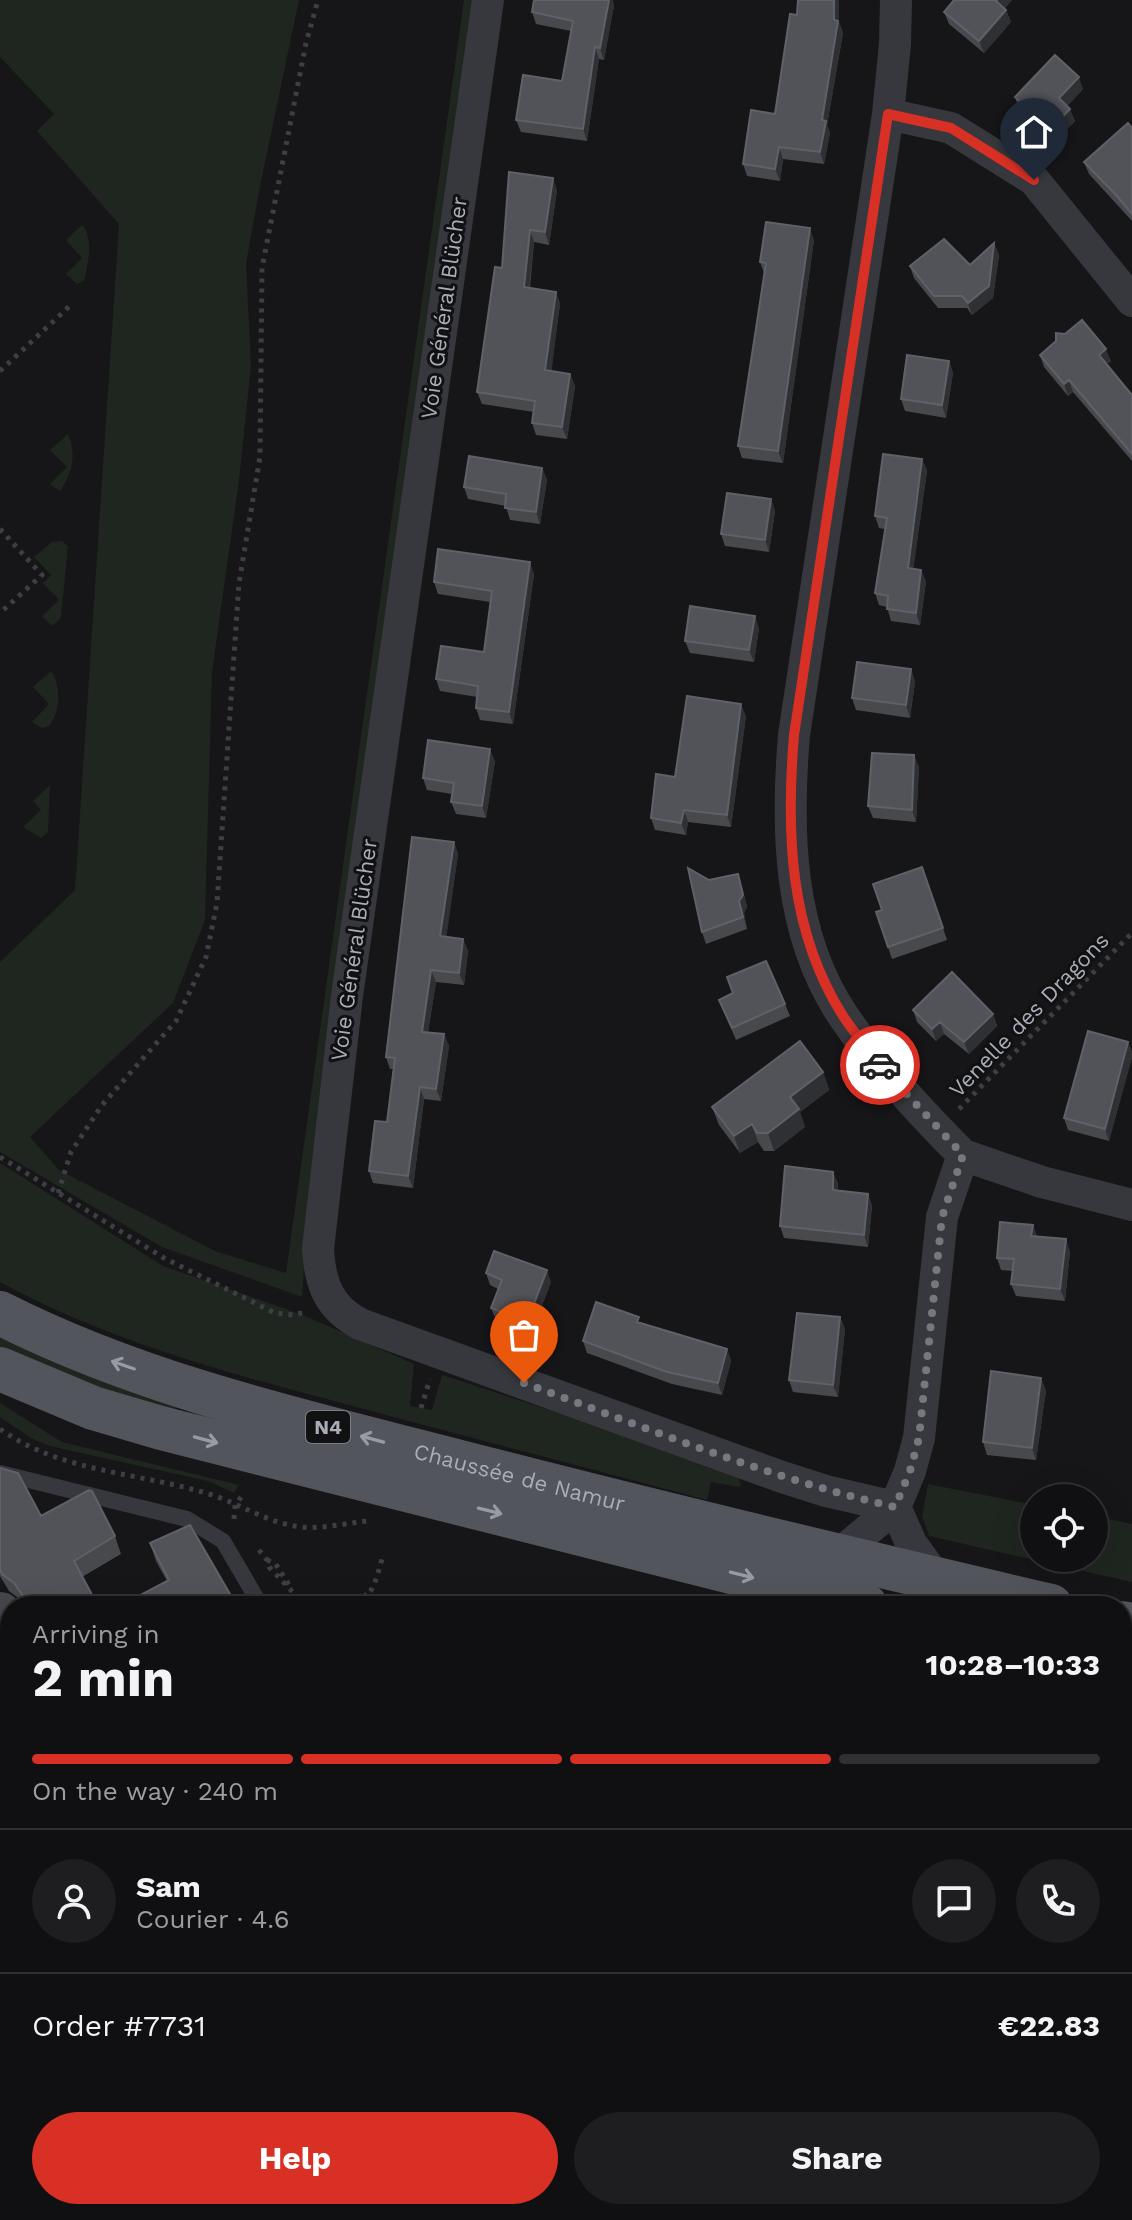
<!DOCTYPE html>
<html lang="en">
<head>
<meta charset="utf-8">
<style>
  body { margin:0; font-family:"Work Sans",sans-serif; background:#1e1e20; color:#f1f3f6; height:100vh; display:flex; flex-direction:column; font-size:30px; white-space:nowrap }
  * { box-sizing:border-box; margin:0 }
  p { font-size:26px; color:#9c9d9f }
  .icon { flex:none; width:44px; height:44px; fill:none; stroke:currentColor; stroke-width:2; stroke-linecap:round; stroke-linejoin:round }
  .map { position:relative; flex:1; overflow:hidden }
  .details { position:absolute; left:0px; top:1596px; width:1132px; height:624px; display:flex; flex-direction:column; background:#101012; border-radius:32px 32px 0 0; box-shadow:0 8px 32px #0002,0 0 0 2px #303032 }
  .details>* { flex:none }
  .fabs { position:absolute; left:1020px; top:1484px; display:grid; gap:16px }
  .fabs a { display:grid; place-items:center; width:88px; height:88px; border-radius:50%; background:#101012; box-shadow:0 8px 32px #0002,0 0 0 2px #303032; font-size:40px }
  .pin { position:absolute; display:grid; place-items:center; width:68px; height:68px; color:#fff; margin:-82px -34px; border-radius:50% 50% 50% 0; rotate:-45deg; box-shadow:0 0 8px #0007 }
  .pin .icon { rotate:45deg }
  .courier { position:absolute; display:grid; place-items:center; width:80px; height:80px; margin:-40px; border:6px solid #d93025; border-radius:50%; background:#fff; color:#222; box-shadow:0 2px 10px #0007 }
  .overview em { font-style:normal; font-weight:700 }
  .overview div { display:flex; flex-direction:column-reverse }
  .overview { display:flex; align-items:center; justify-content:space-between; height:136px; padding:0 32px }
  h1 { font-size:52px; font-weight:700; line-height:60px }
  .bar { display:grid; grid-template-columns:repeat(4,1fr); gap:12px 8px; align-content:center; height:96px; padding:0 32px }
  .bar i { height:10px; border-radius:6px; background:#303032 }
  .bar .selected { background:#d93025 }
  .bar p { grid-column:span 4 }
  .line { display:flex; align-items:center; gap:20px; padding:0 32px; border-top:2px solid #303032 }
  .line div { flex:1 }
  .round { display:grid; place-items:center; flex:none; width:84px; height:84px; border-radius:42px; background:#1e1e20 }
  .cta { display:flex; gap:16px; margin-top:auto; padding:16px 32px }
  .cta a { flex:1; height:92px; border-radius:48px; background:#d93025; color:#fff; font-size:32px; font-weight:700; line-height:92px; text-align:center }
  .cta a+a { background:#1e1e20; color:#f1f3f6 }
  .map>svg:first-child { display:block }
  .green { fill:#1e261f }
  .lines { fill:none; stroke-linecap:round; stroke-linejoin:round }
  .path { stroke:#3d3f44; stroke-width:5; stroke-dasharray:4 6; stroke-linecap:butt }
  .lane { stroke:#37383d; stroke-width:16 }
  .street { stroke:#37383d; stroke-width:32 }
  .secondary { stroke:#45474d; stroke-width:44 }
  .primary { stroke:#53555c; stroke-width:44 }
  .wall { fill:#47494d }
  .shaded-wall { fill:#2f3033 }
  .building { fill:#525359; stroke:#5f6168; stroke-width:2 }
  .oneway { stroke:#979ba6 }
  .done { stroke:#757880; stroke-width:8; stroke-dasharray:0 14.4 }
  .route { stroke:#d93025; stroke-width:10 }
  .labels { text-anchor:middle; dominant-baseline:central; stroke-width:6; stroke-linejoin:round; paint-order:stroke }
  .shield { fill:#111113; stroke:#7b7e86; stroke-width:2 }
  .shield-label { font-size:20px; font-weight:bold; fill:#a8adb8 }
  .street-label { font-size:22px; fill:#a8adb8; stroke:#111113 }
</style>
</head>
<body>
<div class="map">
<svg width="1132" height="2220" viewBox="0 0 1132 2220">
  <rect width="100%" height="100%" fill="#161618"/>
  <path class="green" d="M0,0H299L260,186L246,264L251,367L239,480L212,672L205,920L173,1003L30,1137L59,1170L215,1251L286,1273L464,0H477L305,1253L302,1297L162,1247L0,1152V962L75,890L119,224L37,131L54,114L0,57Z
    M82,225C94,237 88,265 84,281L77,284L66,274L82,258L66,240Z
    M68,434C77,455 72,473 60,491L50,484L67,467L50,450Z
    M62,541L68,546L61,617L55,624L51,625L42,616L59,600L43,583L51,575L34,557L52,542Z
    M51,671C61,685 61,712 49,726L42,728L32,722L49,704L33,687Z
    M50,785L48,832L41,838L23,827L41,810L33,801Z
    M0,1163L163,1266L303,1315L414,1364L410,1406L432,1410L442,1375L728,1468L738,1476L741,1485L739,1487L711,1482L707,1500C592,1469 476,1439 360,1408C236,1375 114,1344 0,1282Z
    M0,1336L178,1401L175,1410L79,1382L0,1350Z
    M0,1403L62,1442L239,1485L234,1493L208,1481L50,1446L31,1438L0,1417Z
    M928,1484L1034,1505V1558H1094V1516L1132,1524V1582L929,1536L922,1516Z
    M1122,1729L1132,1731V2220H791L787,2210H1122Z"/>
  <g class="lines">
    <path class="path" d="M0,371L73,303
      M0,529L42,575L0,613
      M959,1109L1132,933
      M0,1157L164,1258L275,1313L294,1315L305,1312
      M58,1193L71,1152L102,1105L176,1021L206,957L217,903L239,583L260,457L262,268L306,43L318,0
      M421,1408L430,1379
      M0,1429C62,1473 138,1472 209,1494C241,1504 267,1523 301,1527C324,1529 346,1523 368,1521
      M234,1519L235,1505L242,1496
      M259,1550L267,1560L269,1567L306,1606
      M267,1560L275,1563L289,1585
      M301,1598L306,1597L318,1606
      M346,1606L368,1594
      M357,1606C374,1595 378,1573 383,1555"/>
    <path class="lane" d="M0,1473L187,1519L223,1541L261,1606"/>
    <path class="street" d="M488,0L347,996L318,1249C320,1283 328,1307 360,1324L782,1477L826,1491L895,1507
      M888,114L951,128L1034,180L1132,301
      M963,1155L1042,1182L1132,1205
      M895,1507L911,1543L937,1579
      M837,1556L895,1507L910,1471L919,1438L942,1217L963,1155C920,1112 878,1067 844,1017C788,935 786,830 794,735L888,114L895,44L896,0"/>
    <path class="secondary" d="M0,1614L10,1630
      M730,2210L747,2220"/>
    <g class="primary">
      <path id="s1" d="M0,1313C138,1383 292,1419 441,1457C644,1510 847,1558 1051,1606"/>
      <path d="M0,1369L93,1408L161,1428L866,1606"/>
      <path d="M1122,1623L1132,1625"/>
      <path d="M1122,1663L1132,1665"/>
    </g>
  </g>
  <path class="wall" d="M954,0H1012L1005,8L1011,22L984,53L949,24L944,12Z
    M614,5L604,60L599,59L587,141L521,132L516,120L562,81L571,31L536,24L532,12Z
    M839,22L843,33L827,125L830,133L824,164L783,159L780,181L747,176L743,164L775,114Z
    M1083,89L1067,106L1075,121L1054,143L1019,109L1015,97Z
    M1132,128V221L1089,174L1084,162Z
    M557,190L549,245L534,242L530,288L556,292L560,304L551,371L570,374L575,386L567,439L536,435L532,423L534,412L482,404L477,392L502,268Z
    M814,240L783,463L742,458L738,446L764,273L760,262Z
    M994,243L999,255L993,298L972,315L967,308H938L914,278L910,266L970,265Z
    M1040,355L1111,361L1107,364L1132,395V461L1073,392L1068,396L1044,367Z
    M949,361L953,373L946,418L905,411L901,399Z
    M922,459L927,471L913,569L921,570L926,582L920,625L891,621L887,607L879,605L875,593L885,529L879,528L875,516Z
    M542,468L547,480L540,524L510,520L506,506L468,499L464,487Z
    M771,499L775,511L769,552L725,546L721,534Z
    M534,574L513,724L480,720L476,708L477,697L440,691L436,679L484,652L490,602L438,594L434,582Z
    M759,628L754,662L690,653L685,641Z
    M911,669L915,682L910,718L856,710L852,698Z
    M746,716L731,827L688,822L686,835L655,830L651,818L675,777Z
    M914,755L919,768L916,822L873,818L868,806Z
    M495,761L486,818L456,814L451,802L452,794L427,790L423,778Z
    M454,842L458,854L446,937L463,939L468,951L464,985L436,982L428,1032L444,1034L449,1046L441,1101L424,1099L413,1188L373,1183L369,1171L387,1122L393,1069H390L386,1057Z
    M922,867L947,940L892,959L876,912L882,910Z
    M709,880L742,886L747,907L744,913L747,929L706,944L702,932Z
    M719,1000L785,1004L790,1016L736,1040Z
    M913,1010L993,1014L997,1026L969,1054L944,1034L936,1041L917,1022Z
    M1128,1042L1132,1052V1057L1109,1141L1068,1130L1064,1118Z
    M823,1072L829,1090L800,1112L805,1127L774,1151H764L758,1142L740,1153L719,1125L712,1107Z
    M833,1172L838,1184L837,1191L868,1194L872,1206L868,1247L784,1238L780,1226Z
    M1033,1225L1037,1237L1070,1251L1065,1301L1016,1296L1011,1284L1013,1271L1001,1270L997,1258Z
    M486,1273L551,1282L531,1334L496,1320L491,1308L498,1289L490,1285Z
    M840,1317L845,1329L838,1397L793,1392L789,1380Z
    M640,1323L727,1349L731,1361L722,1395L672,1384L587,1353L583,1341Z
    M1046,1390L1036,1460L987,1455L983,1442Z
    M0,1468L41,1516L115,1536L121,1554L82,1577L98,1606H24L21,1600L9,1591L0,1576Z
    M150,1543L237,1606L167,1581L156,1561Z"/>
  <path class="shaded-wall" d="M609,0H613L614,5L604,60L600,48Z
    M834,0H839V22L843,33L827,125L830,133L824,164L820,152L822,120L834,20Z
    M997,0H1012L1001,13Z
    M1006,10L1011,22L984,53L979,41Z
    M595,47L599,59L587,141L583,129Z
    M1079,77L1083,89L1064,110L1059,98Z
    M1070,109L1075,121L1054,143L1050,130Z
    M779,147L783,159L780,181L775,169Z
    M553,178L557,190L549,245L545,232Z
    M810,228L814,240L783,463L778,451Z
    M530,230L534,242L528,299L524,287Z
    M994,243L999,255L993,298L972,315L968,303Z
    M556,292L560,304L550,383L545,370Z
    M1106,349L1111,361L1103,367L1099,355Z
    M949,361L953,373L946,418L942,405Z
    M570,374L575,386L567,439L562,427Z
    M1069,380L1073,392L1068,396L1064,384Z
    M922,459L927,471L912,580L908,568Z
    M542,468L547,480L540,524L536,512Z
    M771,499L775,511L769,552L765,540Z
    M530,562L534,574L513,724L509,712Z
    M921,570L926,582L920,625L916,613Z
    M755,616L759,628L754,662L749,650Z
    M911,669L915,682L910,718L906,705Z
    M741,704L746,716L731,827L727,815Z
    M490,749L495,761L486,818L482,806Z
    M914,755L919,768L916,822L912,810Z
    M684,810L688,822L686,835L681,823Z
    M454,842L458,854L445,948L440,936Z
    M738,874L747,907L744,913L747,929L739,901Z
    M463,939L468,951L464,985L459,973Z
    M431,970L436,982L426,1044L422,1032Z
    M993,1014L997,1026L969,1054L964,1042Z
    M940,1022L944,1034L936,1041L932,1029Z
    M444,1034L449,1046L441,1101L436,1089Z
    M1128,1042L1132,1052V1057L1109,1141L1105,1129Z
    M823,1072L829,1090L800,1112L805,1127L774,1151L768,1133L790,1097Z
    M420,1087L424,1099L413,1188L408,1176Z
    M752,1124L758,1142L740,1153L734,1136Z
    M833,1172L838,1184L837,1202L833,1190Z
    M868,1194L872,1206L868,1247L864,1235Z
    M1033,1225L1037,1237L1031,1236Z
    M1066,1239L1070,1251L1065,1301L1060,1289Z
    M547,1270L551,1282L531,1334L527,1322Z
    M840,1317L845,1329L838,1397L833,1385Z
    M727,1349L731,1361L722,1395L718,1383Z
    M1041,1378L1046,1390L1036,1460L1032,1448Z
    M10,1774V1790L0,1797V1782Z"/>
  <path class="building" d="M534,0H609L600,48L595,47L583,129L516,120L523,75L562,81L573,21L532,12Z
    M798,0H834V20L838,21L822,120L826,121L820,152L779,147L775,169L743,164L751,110L775,114L790,14L797,15Z
    M954,0H997L996,1L1006,10L979,41L944,12Z
    M1055,55L1079,77L1059,98L1070,109L1050,130L1015,97Z
    M1128,123L1132,128V214L1116,195L1084,162Z
    M509,172L553,178L545,232L530,230L524,287L556,292L545,370L570,374L562,427L532,423L535,401L477,392L495,267L502,268Z
    M766,222L810,228L778,451L738,446L766,263L760,262Z
    M944,239L970,265L994,243L989,286L968,303L962,296H934L910,266Z
    M1082,320L1106,349L1099,355L1132,395V454L1069,380L1064,384L1040,355L1056,341V333L1065,334Z
    M907,355L949,361L942,405L901,399Z
    M883,454L922,459L908,568L921,570L916,613L887,609L888,596L875,593L887,518L875,516Z
    M469,456L542,468L536,512L505,508L506,494L464,487Z
    M727,493L771,499L765,540L721,534Z
    M438,549L530,562L509,712L476,708L478,686L436,679L441,646L484,652L492,591L434,582Z
    M690,606L755,616L749,650L685,641Z
    M857,662L911,669L906,705L852,698Z
    M687,696L741,704L727,815L684,810L681,823L651,818L656,774L675,777Z
    M428,740L490,749L482,806L451,802L454,783L423,778Z
    M872,753L914,755L912,810L868,806Z
    M412,837L454,842L440,936L463,939L459,973L431,970L422,1032L444,1034L436,1089L420,1087L408,1176L369,1171L375,1121L387,1122L395,1058L386,1057Z
    M922,867L943,928L888,947L876,912L882,910L873,884Z
    M688,868L709,880L738,874L743,895L739,901L743,917L702,932Z
    M766,961L785,1004L732,1028L719,1000L733,993L727,977Z
    M952,972L993,1014L964,1042L940,1022L932,1029L913,1010Z
    M1088,1031L1128,1042L1105,1129L1064,1118Z
    M800,1041L823,1072L790,1097L799,1109L768,1133H757L752,1124L734,1136L712,1107Z
    M785,1166L833,1172V1190L868,1194L864,1235L780,1226Z
    M1000,1222L1033,1225L1031,1236L1066,1239L1060,1289L1011,1284L1014,1259L997,1258Z
    M494,1251L547,1270L527,1322L491,1308L502,1280L486,1273Z
    M596,1302L639,1317L637,1322L727,1349L718,1383L667,1372L583,1341Z
    M797,1313L840,1317L833,1385L789,1380Z
    M991,1371L1041,1378L1032,1448L983,1442Z
    M0,1468L18,1473L41,1516L89,1490L92,1491L115,1536L74,1561L98,1606H27L25,1599L14,1583L2,1574L0,1569Z
    M190,1525L237,1606H120L169,1580L150,1543Z
    M1,1715L10,1727V1774L0,1782V1716Z"/>
  <defs><path id="oneway-shaft" d="M-6 0H5M1.5-3L5.5 0L1.5 3" fill="none" stroke-width="1.6" stroke-linecap="round" stroke-linejoin="round" transform="scale(2)"/></defs>
  <g class="oneway">
    <use href="#oneway-shaft" transform="translate(123 1365) rotate(-161)"/>
    <use href="#oneway-shaft" transform="translate(372 1439) rotate(-165)"/>
    <use href="#oneway-shaft" transform="translate(206 1440) rotate(15)"/>
    <use href="#oneway-shaft" transform="translate(490 1511) rotate(14)"/>
    <use href="#oneway-shaft" transform="translate(742 1575) rotate(14)"/>
  </g>
  <g class="lines">
    <path class="done" d="M524,1383C647,1428 768,1478 895,1507L910,1471L919,1438L942,1217L963,1155L880,1065"/>
    <path class="route" d="M880,1065C868,1048 854,1033 843,1016C789,931 786,832 794,735L888,114L951,128L1034,180"/>
  </g>
  <g class="labels">
    <rect class="shield" x="306" y="1411" width="44" height="32" rx="6"/>
    <g class="shield-label">
      <text x="328" y="1427">N4</text>
    </g>
    <g class="street-label">
      <text transform="translate(444 308) rotate(-82)">Voie Général Blücher</text>
      <text transform="translate(354 950) rotate(-82)">Voie Général Blücher</text>
      <text transform="translate(1029 1015) rotate(-46)">Venelle des Dragons</text>
      <text stroke="none"><textPath href="#s1" startOffset="546">Chaussée de Namur</textPath></text>
    </g>
  </g>
</svg>
<div class="fabs">
<a><svg class="icon" aria-label="locate" viewBox="0 0 24 24"><circle cx="12" cy="12" r="6"/><path d="M12 2v4M12 18v4M2 12h4M18 12h4"/></svg></a>
</div>
<div class="pin" style="left:524px;top:1383px;background:#ea580c"><svg class="icon" aria-label="bag" viewBox="0 0 24 24"><path d="M5 8h14l-1 12H6zM9 8a3 3 0 0 1 6 0"/></svg></div>
<div class="pin" style="left:1034px;top:180px;background:#1f2937"><svg class="icon" aria-label="home" viewBox="0 0 24 24"><path d="M3 11l9-7 9 7M6 9v11h12V9"/></svg></div>
<div class="courier" style="left:880px;top:1065px"><svg class="icon" aria-label="car" viewBox="0 0 24 24"><path d="M5 17H2v-5l4-1 3-4h7l3 4 3 1v5h-3M9 17h6M6 11h13"/><circle cx="7" cy="17" r="2"/><circle cx="17" cy="17" r="2"/></svg></div>
<section class="details">
<div class="overview"><div><h1>2 min</h1><p>Arriving in</p></div><em>10:28–10:33</em></div>
<div class="bar"><i class="selected"></i><i class="selected"></i><i class="selected"></i><i></i><p>On the way · 240 m</p></div>
<div class="line" style="height:144px"><a class="round"><svg class="icon" aria-label="person" viewBox="0 0 24 24"><circle cx="12" cy="8" r="4"/><path d="M4 21q1-7 8-7t8 7"/></svg></a><div><b>Sam</b><p>Courier · 4.6</p></div><a class="round"><svg class="icon" aria-label="chat" viewBox="0 0 24 24"><path d="M4 5h16v11H9l-5 4z"/></svg></a><a class="round"><svg class="icon" aria-label="phone" viewBox="0 0 24 24"><path d="M5 4h4l2 5-3 2q2 4 5 5l2-3 5 2v4C11 20 4 13 5 4z"/></svg></a></div>
<div class="line" style="height:104px"><div>Order #7731</div><b>€22.83</b></div>
<div class="cta"><a>Help</a><a>Share</a></div>
</section>
</div>
</body>
</html>
